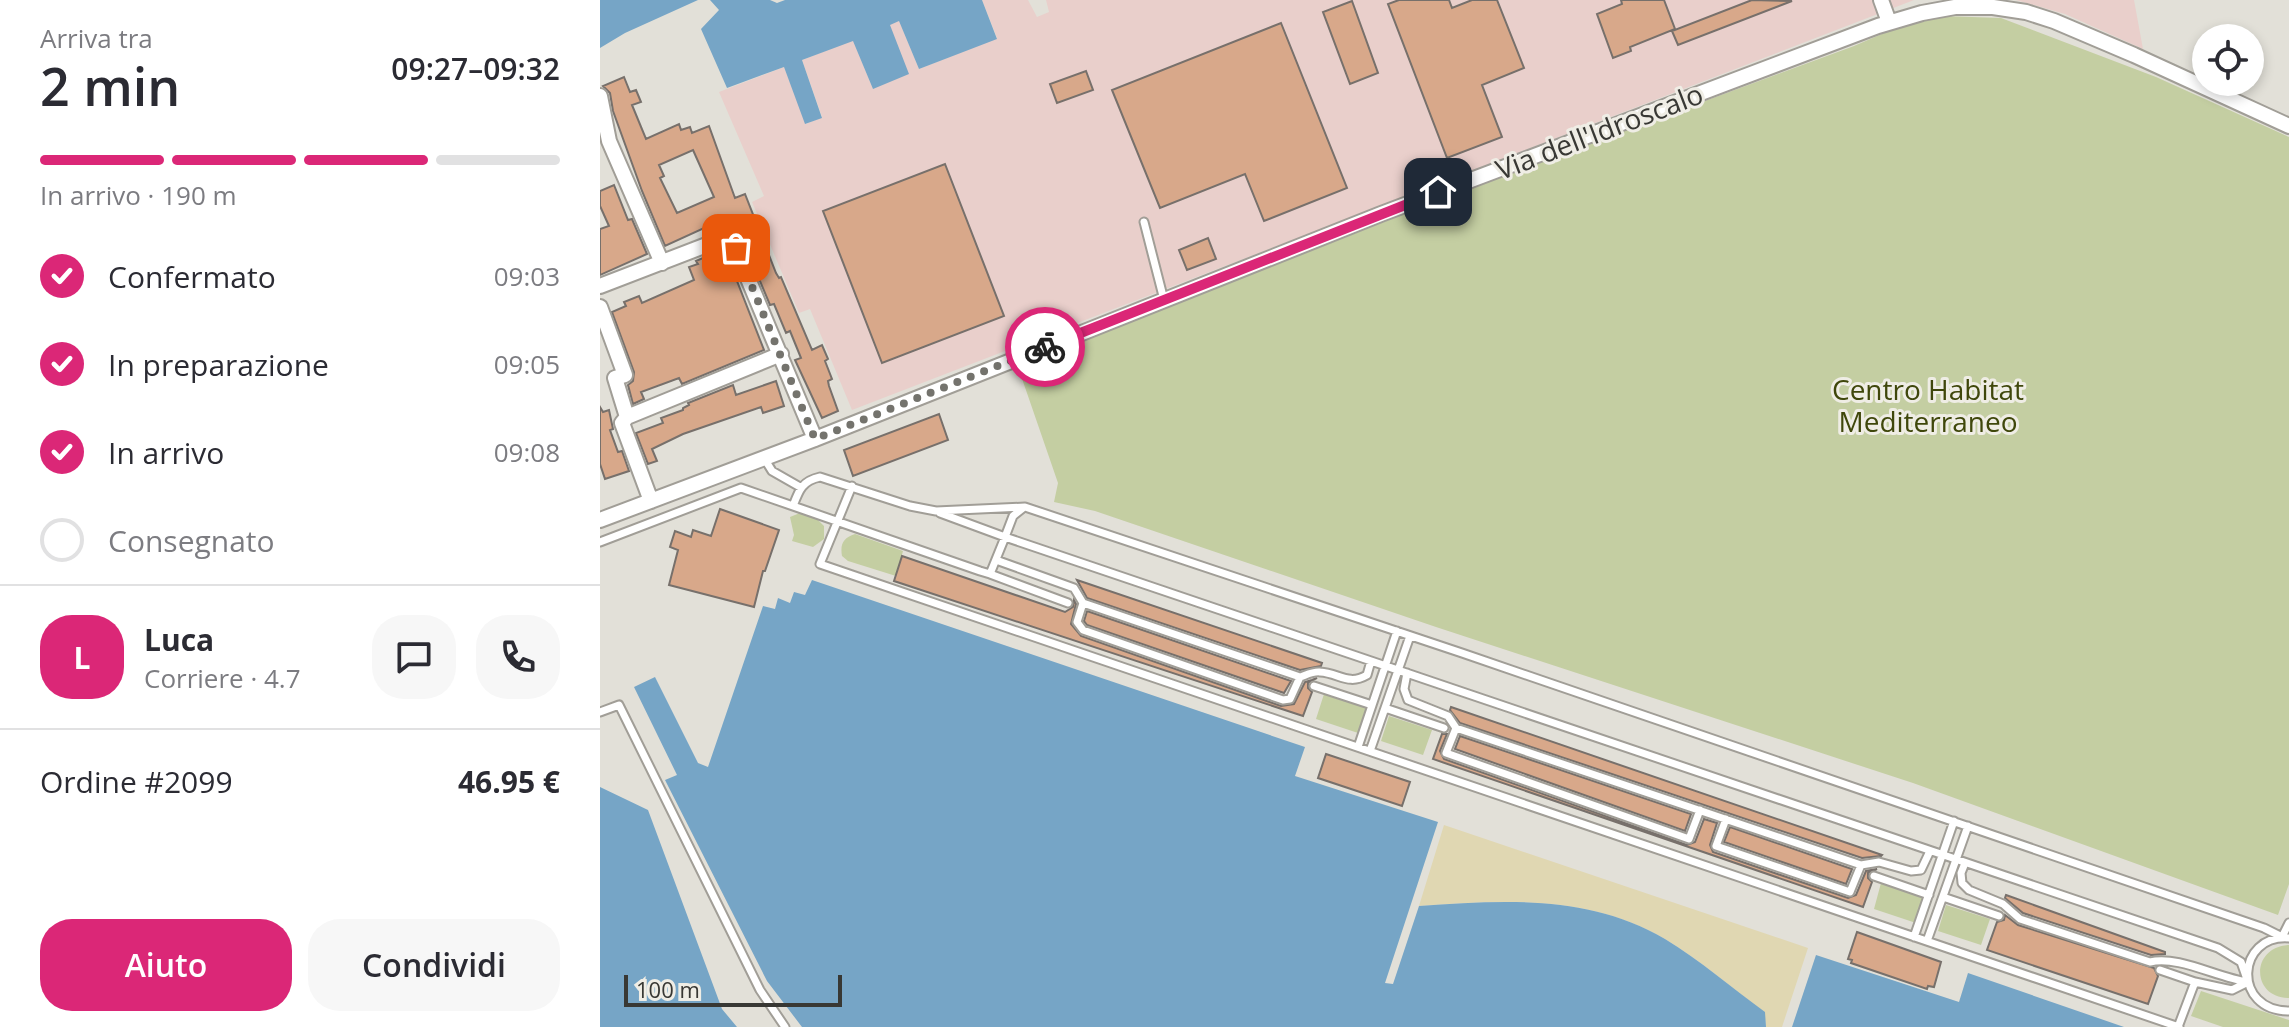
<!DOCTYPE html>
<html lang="it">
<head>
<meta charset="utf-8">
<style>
  body { margin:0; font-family:"Open Sans",sans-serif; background:#f7f7f7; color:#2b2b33; height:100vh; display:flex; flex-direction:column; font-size:30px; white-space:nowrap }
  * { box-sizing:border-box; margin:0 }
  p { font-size:26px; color:#7c7c81 }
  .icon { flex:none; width:44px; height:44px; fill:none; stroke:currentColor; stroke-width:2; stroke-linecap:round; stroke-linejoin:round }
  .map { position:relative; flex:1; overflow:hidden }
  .side { display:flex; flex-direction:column; background:#fff; width:600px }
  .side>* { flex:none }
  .buttons { position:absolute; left:1592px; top:24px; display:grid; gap:16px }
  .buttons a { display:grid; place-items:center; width:72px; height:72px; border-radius:50%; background:#fff; box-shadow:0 4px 12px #0003; font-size:40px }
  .scale { position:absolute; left:24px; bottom:20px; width:218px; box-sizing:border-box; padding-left:8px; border:4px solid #383834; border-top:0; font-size:22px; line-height:28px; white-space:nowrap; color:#383834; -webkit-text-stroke:6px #efede5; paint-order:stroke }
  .pin { position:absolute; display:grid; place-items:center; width:68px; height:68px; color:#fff; margin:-34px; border-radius:16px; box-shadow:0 4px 12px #0006 }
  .courier { position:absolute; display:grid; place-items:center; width:80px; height:80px; margin:-40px; border:6px solid #db2777; border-radius:50%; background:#fff; color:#222; box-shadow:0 2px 10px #0007 }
  .overview em { font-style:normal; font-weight:600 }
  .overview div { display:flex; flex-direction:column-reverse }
  .overview { display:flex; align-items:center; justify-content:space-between; height:136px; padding:0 40px }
  h1 { font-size:52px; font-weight:600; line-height:60px }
  .bar { display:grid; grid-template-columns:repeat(4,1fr); gap:12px 8px; align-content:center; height:96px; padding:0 40px }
  .bar i { height:10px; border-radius:6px; background:#e1e1e2 }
  .bar .on { background:#db2777 }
  .bar p { grid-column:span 4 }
  .line { display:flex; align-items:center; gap:20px; padding:0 40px; border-top:2px solid #e1e1e2 }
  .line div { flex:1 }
  .round { display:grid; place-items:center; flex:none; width:84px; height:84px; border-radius:32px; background:#f7f7f7 }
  ol { padding:0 40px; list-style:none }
  li { display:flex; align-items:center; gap:24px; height:88px }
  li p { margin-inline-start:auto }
  li .icon { padding:8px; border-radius:50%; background:#db2777; color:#fff; stroke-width:4 }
  li:last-child { color:#7c7c81 }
  li i { width:44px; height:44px; border:4px solid #e1e1e2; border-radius:50% }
  .button { display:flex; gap:16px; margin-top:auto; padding:16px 40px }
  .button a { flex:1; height:92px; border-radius:32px; background:#db2777; color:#fff; font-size:32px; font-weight:600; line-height:92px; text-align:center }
  .button a+a { background:#f7f7f7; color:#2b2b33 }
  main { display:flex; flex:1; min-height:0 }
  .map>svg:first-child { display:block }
  .industrial { fill:#e9cfcb }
  .green { fill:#c4cea2 }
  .sand { fill:#e0d7b2 }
  .water { fill:#76a5c6 }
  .building { fill:#d8a88a; stroke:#77706b; stroke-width:2; fill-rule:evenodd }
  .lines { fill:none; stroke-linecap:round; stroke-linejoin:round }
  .lane-casing { stroke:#a19e97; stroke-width:11 }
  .street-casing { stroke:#a19e97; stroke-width:18 }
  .lane { stroke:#fff; stroke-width:7 }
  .street { stroke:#fff; stroke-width:14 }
  .done { stroke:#74736d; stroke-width:8; stroke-dasharray:0 14.4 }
  .route { stroke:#db2777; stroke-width:10 }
  .labels { text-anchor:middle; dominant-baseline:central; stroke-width:6; stroke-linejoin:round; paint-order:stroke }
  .street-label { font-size:28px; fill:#383834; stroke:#efede5 }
  .park-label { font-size:28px; fill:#3f470b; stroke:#efede5 }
</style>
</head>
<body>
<main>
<section class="side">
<div class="overview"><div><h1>2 min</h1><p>Arriva tra</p></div><em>09:27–09:32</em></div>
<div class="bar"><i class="on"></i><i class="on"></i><i class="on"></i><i></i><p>In arrivo · 190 m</p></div>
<ol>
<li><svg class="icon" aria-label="check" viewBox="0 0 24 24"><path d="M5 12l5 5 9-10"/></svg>Confermato<p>09:03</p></li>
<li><svg class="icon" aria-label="check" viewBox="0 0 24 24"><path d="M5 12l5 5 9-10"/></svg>In preparazione<p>09:05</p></li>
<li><svg class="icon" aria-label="check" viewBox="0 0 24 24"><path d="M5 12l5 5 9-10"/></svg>In arrivo<p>09:08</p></li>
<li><i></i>Consegnato</li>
</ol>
<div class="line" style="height:144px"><b class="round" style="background:#db2777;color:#fff">L</b><div><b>Luca</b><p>Corriere · 4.7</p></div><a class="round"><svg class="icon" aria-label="chat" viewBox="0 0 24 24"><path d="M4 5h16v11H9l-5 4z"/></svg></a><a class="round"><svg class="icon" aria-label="phone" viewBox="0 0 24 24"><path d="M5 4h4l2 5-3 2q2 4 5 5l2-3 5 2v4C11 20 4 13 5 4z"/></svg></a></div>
<div class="line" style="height:104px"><div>Ordine #2099</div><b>46.95 €</b></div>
<div class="button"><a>Aiuto</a><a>Condividi</a></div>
</section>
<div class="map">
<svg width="1689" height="1027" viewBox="0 0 1689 1027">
  <rect width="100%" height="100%" fill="#e2e0d8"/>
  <path class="industrial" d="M382,0H428L437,17L449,12L446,0H1314L252,410L210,309L199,313L152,202L164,196L119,92L184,67L206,124L222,117L202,60L253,40L273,89L290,24L299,20L319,69L397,38Z
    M1416,0H1534L1543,49L1465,14Z"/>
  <path class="green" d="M1342,16L1401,18L1556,77L1689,137V884L1678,915L1313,783L836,627L495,511L454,502L458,483L418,367L872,187L1254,46L1291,30Z
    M200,513L217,519L224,526V539L213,547L192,541L194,535L190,517Z
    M255,534L303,551L296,576L248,561L242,556C240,544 243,538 255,534Z
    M724,694L767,708L758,733L716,719Z
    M789,716L832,730L823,755L781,741Z
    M1281,883L1325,898L1316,923L1274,909Z
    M1346,905L1390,919L1381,945L1338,931Z
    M1689,945V998C1651,998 1650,947 1689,945Z
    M1601,991L1689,1020V1027H1623L1591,1016Z"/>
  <path class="sand" d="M844,825L1208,948L1182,1027H1166L1164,1012C1132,988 1100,960 1065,939C988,894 904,900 819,906Z"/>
  <path class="water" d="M0,0H98L25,33L0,48Z
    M110,0H170L177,3L185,0H382L397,39L319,69L299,21L290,25L309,74L273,89L253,41L202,60L222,118L205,124L184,67L127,88L101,29L119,10Z
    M212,580L705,747L695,776L838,822L785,983L793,984L819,906C904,900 989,894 1065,939C1100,960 1132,988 1165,1012L1166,1027H202L167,981L65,780L77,775L34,687L55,677L98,763L108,767L163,606L175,609L178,598L190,603L194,592L205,595Z
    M0,787L48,810L122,1009L137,1027H0Z
    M1216,955L1359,1002L1368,973L1524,1027H1192Z"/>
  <path class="building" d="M799,0H849L852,8L872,0H897L924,68L882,85L902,137L847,158L788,4Z
    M1021,0H1064L1075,29L1030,47L1031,51L1013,58L997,14L1022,4Z
    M1152,0L1192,1L1078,45L1072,31Z
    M752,1L778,73L750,84L723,12Z
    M681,23L747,188L664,221L645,174L560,208L512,90Z
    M486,71L493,90L457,103L450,84Z
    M24,77L30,92L36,90L41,102L32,105L46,139L79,124L81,130L90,127L92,133L109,126L135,198L145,194L176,273L179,278L181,277L212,350L222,345L228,359L225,361L232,379L228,381L229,386L238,411L222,418L195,360L201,358L190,331L186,333L174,304L170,305L157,274L161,273L141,225L126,231L107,234L104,228L65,246L42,191L13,111L10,93L3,86ZM93,150L114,197L77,213L60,178L64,176L59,165Z
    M345,164L404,316L282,363L223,211Z
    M14,185L28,220L32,219L47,254L0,275V229L9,226L0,206V191Z
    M608,238L616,259L587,270L579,250Z
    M119,251L126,253L164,350L82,384L79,378L41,392L44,399L33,404L28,385L33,381L34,372L12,312L26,306L24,302L39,296L42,303L94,280L89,267L98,264L96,261Z
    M176,381L184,406L163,413L161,407L83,434L52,449L57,461L48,464L36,433L63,423L61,418L83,410V408L89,405L88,403L133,385L136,395Z
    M0,407L3,412L9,410L13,429L10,430L18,452L22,451L29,471L5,479L0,464Z
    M339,414L348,440L253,476L244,450Z
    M120,509L179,530L165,571H163L154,607L69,585L78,550L70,547L75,531L91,537L93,530L111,536Z
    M302,556L465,612L473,607L474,600L476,604L471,624L481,636L681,706L694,704L705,682L712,680L717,678L708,683V688L712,692L703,716L294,581Z
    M477,580L722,663L721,666L700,670L487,598Z
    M487,611L691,681L684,693L487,625L484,621Z
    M851,707L1282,855L1281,856L1262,858L860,723L850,710Z
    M842,734H847L840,751L844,759L1087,845L1095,842L1104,819L1117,823L1110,845L1113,852L1248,898L1256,895L1266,871L1277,869L1268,873V878L1272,882L1263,907L833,759Z
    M860,736L1091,814L1085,831L855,749Z
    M726,754L810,782L802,806L718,778Z
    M1130,827L1252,869L1246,884L1124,842Z
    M1406,895L1565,952V954L1551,955L1423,913L1405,898Z
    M1405,915L1418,925L1554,968L1558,976L1548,1004L1387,950L1397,922L1404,920Z
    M1257,932L1341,962L1334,987L1328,986L1327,989L1251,963L1252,960L1248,959Z"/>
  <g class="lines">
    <g class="lane-casing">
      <path id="lane" d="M544,222L564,300
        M164,458L172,471L200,487
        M252,486L220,564L1579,1027
        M340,513L405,537L413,516L423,508
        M0,542L141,488L193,506
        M396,560L474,588L483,603L700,677C706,675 714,671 720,672C739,673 748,686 767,675L771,661
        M390,574L468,603
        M483,603L477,622L483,630L683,700L690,699L700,677
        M807,673L804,689L808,700L848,716L856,728L1261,865L1279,862L1311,871L1321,870L1330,851
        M714,686L772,705
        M785,708L844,728
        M0,712L19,705L160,990L185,1027
        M856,728L846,753L1089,839L1100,810
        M758,747L797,631
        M770,751L810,636
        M1126,819L1116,846L1250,892L1261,865
        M1365,863L1361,873L1362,883L1369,890L1403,904L1420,919L1550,962C1578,955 1618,978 1648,982
        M1274,876L1329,895
        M1343,897L1399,916
        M1314,937L1354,821
        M1689,938C1636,934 1632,1011 1689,1011
        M1327,941L1368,826
        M1560,970L1595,982
        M1578,1027L1595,982L1632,990L1648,982L1641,962L1618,948L405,537L390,574L380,571L193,506C199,490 202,481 220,477L310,506L336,511L425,507L862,653L1664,928L1682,937L1689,923"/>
    </g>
    <g class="street-casing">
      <path id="street" d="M1281,0L1289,22
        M0,96L9,141L62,263
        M0,286L117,241H124L134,245L215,439
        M0,307L25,375L15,378L27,417L181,354
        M27,417L22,423L51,501
        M0,520L215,439L781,214L1278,26L1322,13L1355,7H1393L1426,12L1454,21L1534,55L1689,126"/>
    </g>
    <use href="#lane" class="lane"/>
    <use href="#street" class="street"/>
  </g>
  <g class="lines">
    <path class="done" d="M136,248L215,439L445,347"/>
    <path class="route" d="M445,347L838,192"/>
  </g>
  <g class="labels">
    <g class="street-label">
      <text transform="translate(999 131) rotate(-21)">Via dell'Idroscalo</text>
    </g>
    <g class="park-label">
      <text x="1328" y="389">Centro Habitat<tspan x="1328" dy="32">Mediterraneo</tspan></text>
    </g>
  </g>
</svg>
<div class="buttons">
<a><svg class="icon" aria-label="locate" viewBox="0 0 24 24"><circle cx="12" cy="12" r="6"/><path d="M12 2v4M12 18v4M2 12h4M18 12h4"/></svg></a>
</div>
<div class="scale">100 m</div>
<div class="pin" style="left:136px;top:248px;background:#ea580c"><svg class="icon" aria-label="bag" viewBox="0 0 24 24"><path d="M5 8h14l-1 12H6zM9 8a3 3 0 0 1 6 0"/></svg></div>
<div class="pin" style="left:838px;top:192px;background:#1f2937"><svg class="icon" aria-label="home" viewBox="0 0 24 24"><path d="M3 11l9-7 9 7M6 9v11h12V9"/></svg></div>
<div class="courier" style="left:445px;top:347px"><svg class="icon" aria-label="bike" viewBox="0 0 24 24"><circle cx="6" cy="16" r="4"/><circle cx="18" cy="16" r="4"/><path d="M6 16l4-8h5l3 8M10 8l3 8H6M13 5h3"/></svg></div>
</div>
</main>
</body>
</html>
